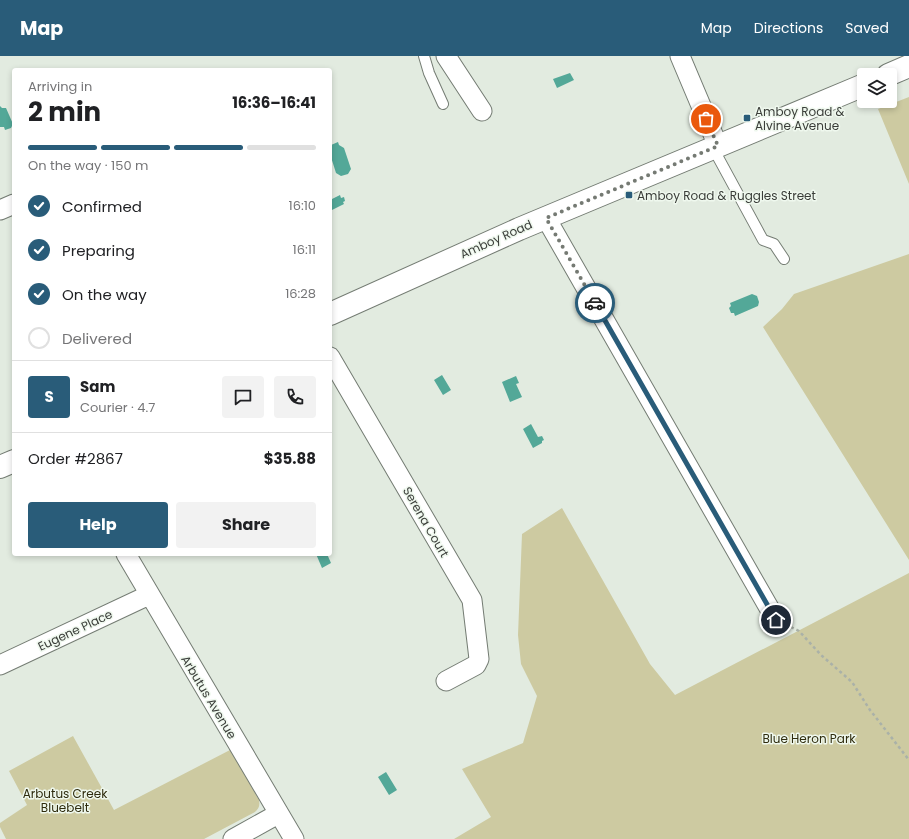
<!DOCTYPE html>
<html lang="en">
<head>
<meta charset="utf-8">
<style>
  body { margin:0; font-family:Poppins,sans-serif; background:#f2f2f2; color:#202124; height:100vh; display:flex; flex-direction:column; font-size:15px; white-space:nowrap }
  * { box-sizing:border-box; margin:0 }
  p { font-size:13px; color:#757577 }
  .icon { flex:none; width:22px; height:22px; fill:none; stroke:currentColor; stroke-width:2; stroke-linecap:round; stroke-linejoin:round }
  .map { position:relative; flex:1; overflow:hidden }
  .drawer { position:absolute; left:12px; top:12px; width:320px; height:488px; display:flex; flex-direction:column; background:#fff; border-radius:4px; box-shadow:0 2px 6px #0003 }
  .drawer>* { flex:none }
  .controls { position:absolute; left:857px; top:12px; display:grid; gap:8px }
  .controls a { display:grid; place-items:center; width:40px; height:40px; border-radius:4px; background:#fff; box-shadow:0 2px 6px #0003; font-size:20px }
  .pin { position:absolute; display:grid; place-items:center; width:34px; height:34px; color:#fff; margin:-17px; border:2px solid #fff; border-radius:50%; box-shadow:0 1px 4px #0007 }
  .courier { position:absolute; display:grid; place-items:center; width:40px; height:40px; margin:-20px; border:3px solid #295c79; border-radius:50%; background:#fff; color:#222; box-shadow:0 1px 5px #0007 }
  .summary em { font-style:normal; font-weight:700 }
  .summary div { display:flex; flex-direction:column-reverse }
  .summary { display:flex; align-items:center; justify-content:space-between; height:68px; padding:0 16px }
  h1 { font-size:26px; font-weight:700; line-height:30px }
  .bar { display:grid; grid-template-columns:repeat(4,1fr); gap:6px 4px; align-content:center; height:48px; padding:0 16px }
  .bar i { height:5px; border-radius:3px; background:#e0e0e0 }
  .bar .active { background:#295c79 }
  .bar p { grid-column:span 4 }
  .line { display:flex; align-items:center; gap:10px; padding:0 16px; border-top:1px solid #e0e0e0 }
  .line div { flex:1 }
  .round { display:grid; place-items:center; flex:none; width:42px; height:42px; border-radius:4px; background:#f2f2f2 }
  ol { padding:0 16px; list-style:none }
  li { display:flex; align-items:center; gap:12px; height:44px }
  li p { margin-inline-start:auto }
  li .icon { padding:4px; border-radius:50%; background:#295c79; color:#fff; stroke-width:4 }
  li:last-child { color:#757577 }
  li i { width:22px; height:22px; border:2px solid #e0e0e0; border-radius:50% }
  .primary-button { display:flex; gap:8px; margin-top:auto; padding:8px 16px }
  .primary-button a { flex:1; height:46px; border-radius:4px; background:#295c79; color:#fff; font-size:16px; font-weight:700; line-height:46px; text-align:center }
  .primary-button a+a { background:#f2f2f2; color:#202124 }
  header { display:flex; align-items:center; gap:24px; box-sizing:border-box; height:56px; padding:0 20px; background:#295c79; color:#fff }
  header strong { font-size:19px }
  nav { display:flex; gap:22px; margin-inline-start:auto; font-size:14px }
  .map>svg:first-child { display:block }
  .green { fill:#cdcaa1 }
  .water { fill:#53a898 }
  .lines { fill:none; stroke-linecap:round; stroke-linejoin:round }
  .service-casing { stroke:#747c73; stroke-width:12 }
  .minor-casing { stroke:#747c73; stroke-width:21 }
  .secondary-casing { stroke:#747c73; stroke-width:24 }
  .path { stroke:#aab1a8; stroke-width:2.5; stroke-dasharray:3 3; stroke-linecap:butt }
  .service { stroke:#fff; stroke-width:10 }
  .minor { stroke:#fff; stroke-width:19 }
  .secondary { stroke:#fff; stroke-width:22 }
  .done { stroke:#757a73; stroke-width:4; stroke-dasharray:0 7.2 }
  .route { stroke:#295c79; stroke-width:5 }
  .poi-dot { fill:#295c79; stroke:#eff8ee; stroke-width:1.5 }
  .labels { text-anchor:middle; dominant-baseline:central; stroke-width:3; stroke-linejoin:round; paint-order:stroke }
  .poi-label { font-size:12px; fill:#3a3d39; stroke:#eff8ee; text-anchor:start }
  .street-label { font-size:12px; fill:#3a3d39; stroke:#eff8ee }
  .park-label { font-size:12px; fill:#2f2c0e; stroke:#eff8ee }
</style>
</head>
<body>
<header>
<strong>Map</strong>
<nav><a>Map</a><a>Directions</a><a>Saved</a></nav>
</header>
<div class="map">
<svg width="909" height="783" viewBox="0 0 909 783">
  <rect width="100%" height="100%" fill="#e2ebe0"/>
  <path class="green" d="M909,41V128L878,53Z
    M909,198V504L763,271L782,253L794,238Z
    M562,452L650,608L675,639L909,517V783H454L491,761L462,713L523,687L537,640L521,608L518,579L522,478Z
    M73,680L114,754L230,694L259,744C260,750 259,752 255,756L204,783H6L0,771V767L27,749L9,715Z"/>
  <path class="water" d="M570,17L574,24L557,32L553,23Z
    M0,50L2,52H6L13,68L11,72L5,74L4,71H0Z
    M338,86L339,89L344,92L351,113L348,118L341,120L336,117L330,98L332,92L331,89Z
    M340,139L341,142L344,141L345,145L343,146L344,148L330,155V144Z
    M752,238L757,240L759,246L758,250L735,260L734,257H731L729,252L731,250L730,247Z
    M442,319L451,334L443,339L434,324Z
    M516,320L519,327L516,328L522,341L510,346L502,326Z
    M531,368L538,381L542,380L544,384L542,385V387L533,392L523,373Z
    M316,498H327L331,507L322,512Z
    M386,716L397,734L389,739L378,721Z"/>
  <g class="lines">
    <g class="service-casing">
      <path id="service" d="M424,0L429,17L443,48
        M713,92L763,184L774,188L784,203"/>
    </g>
    <g class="minor-casing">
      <path id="minor" d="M446,0L482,55
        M680,0L718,90
        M0,154L14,148
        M546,162L776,564
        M330,301L472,544L479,603L476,609L446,625
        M126,498L294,783
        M0,609L149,539
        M233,783L278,758"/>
    </g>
    <g class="secondary-casing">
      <path id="secondary" d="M888,19L909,10
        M330,258L519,173L864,29
        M0,411L14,405"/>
    </g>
    <path class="path" d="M791,571L799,575L821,599L852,626L870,654L909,704"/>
    <use href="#service" class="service"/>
    <use href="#minor" class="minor"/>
    <use href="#secondary" class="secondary"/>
  </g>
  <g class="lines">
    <path class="done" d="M595,247L546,162L718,90L706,63"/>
    <path class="route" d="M595,247L776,564"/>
  </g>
  <g class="poi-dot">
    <rect x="743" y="58" width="8" height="8" rx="2"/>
    <rect x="625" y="135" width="8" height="8" rx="2"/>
  </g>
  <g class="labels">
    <g class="poi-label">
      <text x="755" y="55">Amboy Road &amp;<tspan x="755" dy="14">Alvine Avenue</tspan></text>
      <text x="637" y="139">Amboy Road &amp; Ruggles Street</text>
    </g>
    <g class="street-label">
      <text transform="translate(496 183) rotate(-24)">Amboy Road</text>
      <text transform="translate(426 466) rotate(60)">Serena Court</text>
      <text transform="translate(75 574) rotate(-25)">Eugene Place</text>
      <text transform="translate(209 641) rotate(59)">Arbutus Avenue</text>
    </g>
    <g class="park-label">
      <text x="809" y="682">Blue Heron Park</text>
      <text x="65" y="737">Arbutus Creek<tspan x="65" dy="14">Bluebelt</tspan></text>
    </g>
  </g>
</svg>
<div class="controls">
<a><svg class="icon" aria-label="layers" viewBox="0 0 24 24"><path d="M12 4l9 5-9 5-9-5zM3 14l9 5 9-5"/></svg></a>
</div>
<div class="pin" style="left:706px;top:63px;background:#ea580c"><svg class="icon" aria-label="bag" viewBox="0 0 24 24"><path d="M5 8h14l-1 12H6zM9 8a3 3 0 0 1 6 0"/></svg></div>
<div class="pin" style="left:776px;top:564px;background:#1f2937"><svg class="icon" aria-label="home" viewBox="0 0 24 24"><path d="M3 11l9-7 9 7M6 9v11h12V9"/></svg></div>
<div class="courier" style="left:595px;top:247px"><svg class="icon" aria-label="car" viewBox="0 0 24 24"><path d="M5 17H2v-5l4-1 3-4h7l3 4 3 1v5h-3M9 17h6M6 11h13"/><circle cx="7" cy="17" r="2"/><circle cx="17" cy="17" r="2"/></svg></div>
<section class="drawer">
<div class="summary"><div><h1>2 min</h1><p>Arriving in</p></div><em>16:36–16:41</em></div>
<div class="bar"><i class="active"></i><i class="active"></i><i class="active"></i><i></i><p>On the way · 150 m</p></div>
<ol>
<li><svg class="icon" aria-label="check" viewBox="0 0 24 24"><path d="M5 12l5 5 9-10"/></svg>Confirmed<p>16:10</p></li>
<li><svg class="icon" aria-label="check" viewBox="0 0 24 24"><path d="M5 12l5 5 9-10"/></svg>Preparing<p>16:11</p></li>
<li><svg class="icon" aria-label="check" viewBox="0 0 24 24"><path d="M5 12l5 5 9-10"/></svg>On the way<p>16:28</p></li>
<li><i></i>Delivered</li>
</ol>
<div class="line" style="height:72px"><b class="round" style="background:#295c79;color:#fff">S</b><div><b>Sam</b><p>Courier · 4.7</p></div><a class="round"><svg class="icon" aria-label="chat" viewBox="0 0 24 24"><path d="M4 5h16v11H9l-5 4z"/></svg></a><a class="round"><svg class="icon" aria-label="phone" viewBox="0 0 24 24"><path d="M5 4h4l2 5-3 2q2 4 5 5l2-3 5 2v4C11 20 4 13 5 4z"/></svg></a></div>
<div class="line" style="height:52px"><div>Order #2867</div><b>$35.88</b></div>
<div class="primary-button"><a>Help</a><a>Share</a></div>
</section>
</div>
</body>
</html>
